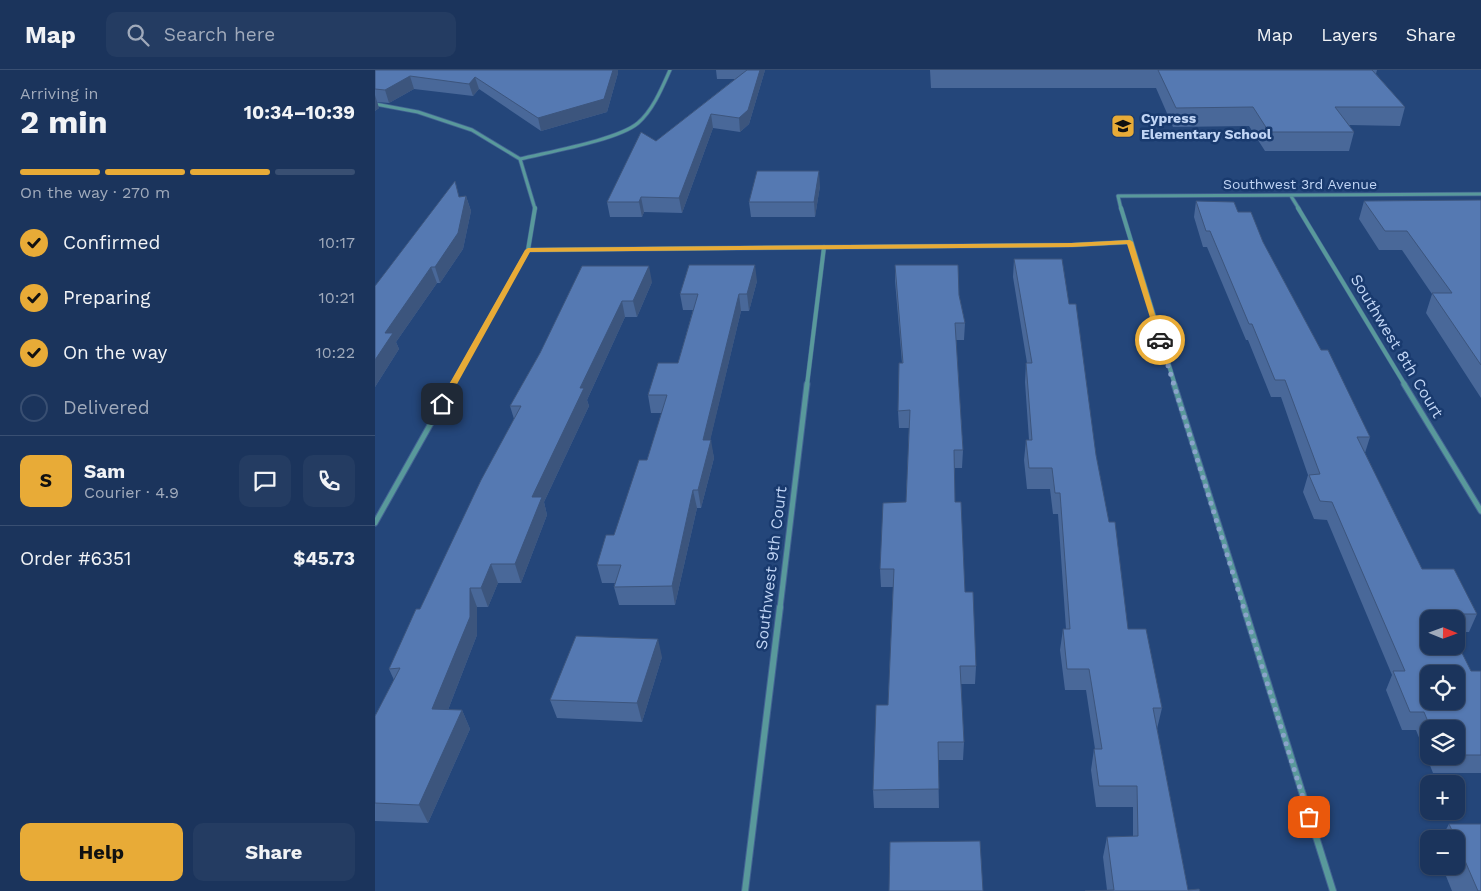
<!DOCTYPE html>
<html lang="en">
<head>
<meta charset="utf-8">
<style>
  body { margin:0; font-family:"Work Sans",sans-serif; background:#243c62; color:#f1f3f6; height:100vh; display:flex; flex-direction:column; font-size:19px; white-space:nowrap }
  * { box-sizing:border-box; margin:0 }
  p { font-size:16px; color:#a0aabb }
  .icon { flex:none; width:28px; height:28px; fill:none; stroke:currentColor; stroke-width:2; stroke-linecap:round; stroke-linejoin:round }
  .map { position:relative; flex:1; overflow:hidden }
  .sheet { display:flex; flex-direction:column; background:#1b345c; width:375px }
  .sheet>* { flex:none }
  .needle { width:32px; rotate:91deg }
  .tools { position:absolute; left:1045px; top:540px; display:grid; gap:10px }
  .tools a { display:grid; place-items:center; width:45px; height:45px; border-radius:10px; background:#1b345c; box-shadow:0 1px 4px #0004,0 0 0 1px #394f72; font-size:25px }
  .pin { position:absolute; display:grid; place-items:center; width:42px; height:42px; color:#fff; margin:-21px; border-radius:10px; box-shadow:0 2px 8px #0006 }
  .courier { position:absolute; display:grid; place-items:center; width:50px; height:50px; margin:-25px; border:4px solid #e8ab37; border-radius:50%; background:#fff; color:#222; box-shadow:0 1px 6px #0007 }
  .overview em { font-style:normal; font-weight:700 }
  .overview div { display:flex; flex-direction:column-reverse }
  .overview { display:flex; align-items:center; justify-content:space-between; height:85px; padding:0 20px }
  h1 { font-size:32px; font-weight:700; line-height:38px }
  .bar { display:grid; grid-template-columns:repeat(4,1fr); gap:8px 5px; align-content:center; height:60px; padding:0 20px }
  .bar i { height:6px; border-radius:4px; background:#394f72 }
  .bar .on { background:#e8ab37 }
  .bar p { grid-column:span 4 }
  .line { display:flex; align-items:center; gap:12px; padding:0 20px; border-top:1px solid #394f72 }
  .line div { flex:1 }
  .round { display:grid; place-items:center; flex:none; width:52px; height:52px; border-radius:10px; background:#243c62 }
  ol { padding:0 20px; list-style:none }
  li { display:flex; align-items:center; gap:15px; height:55px }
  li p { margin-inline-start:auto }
  li .icon { padding:5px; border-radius:50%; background:#e8ab37; color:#111; stroke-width:4 }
  li:last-child { color:#a0aabb }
  li i { width:28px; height:28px; border:2px solid #394f72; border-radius:50% }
  .button { display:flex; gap:10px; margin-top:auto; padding:10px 20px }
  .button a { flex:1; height:58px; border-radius:10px; background:#e8ab37; color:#111; font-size:20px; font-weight:700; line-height:58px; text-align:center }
  .button a+a { background:#243c62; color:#f1f3f6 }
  header { display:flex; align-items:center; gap:30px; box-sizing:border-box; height:70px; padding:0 25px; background:#1b345c; border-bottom:1px solid #394f72 }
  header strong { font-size:24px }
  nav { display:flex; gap:28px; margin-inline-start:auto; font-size:18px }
  .search { width:350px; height:45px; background:#243c62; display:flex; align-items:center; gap:12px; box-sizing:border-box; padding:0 18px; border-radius:10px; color:#a0aabb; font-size:19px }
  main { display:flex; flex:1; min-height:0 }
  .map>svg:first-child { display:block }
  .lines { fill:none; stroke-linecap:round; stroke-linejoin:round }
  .minor-far3-casing { stroke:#436393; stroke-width:4.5 }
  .minor-far2-casing { stroke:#436393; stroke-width:5 }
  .minor-far1-casing { stroke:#436393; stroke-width:7 }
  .minor-casing { stroke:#436393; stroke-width:8 }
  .minor-far3 { stroke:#59999b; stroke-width:3 }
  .minor-far2 { stroke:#59999b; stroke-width:4 }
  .minor-far1 { stroke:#59999b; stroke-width:5 }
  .minor { stroke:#59999b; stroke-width:6 }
  .wall { fill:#496899; fill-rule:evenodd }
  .shaded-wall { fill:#3c557d }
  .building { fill:#5579b2; stroke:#3c557d; fill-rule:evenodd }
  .route { fill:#e8ab37 }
  .done { stroke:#8aa3ca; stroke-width:5; stroke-dasharray:0 9 }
  .labels { text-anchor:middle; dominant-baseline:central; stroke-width:5; stroke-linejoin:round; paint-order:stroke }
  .far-poi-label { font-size:14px; font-weight:bold; fill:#c1d5f5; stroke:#193a6e; text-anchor:start }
  .far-street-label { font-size:14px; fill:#c1d5f5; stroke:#193a6e }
  .street-label { font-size:16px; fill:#c1d5f5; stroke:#193a6e }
</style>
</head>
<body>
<header>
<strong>Map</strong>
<div class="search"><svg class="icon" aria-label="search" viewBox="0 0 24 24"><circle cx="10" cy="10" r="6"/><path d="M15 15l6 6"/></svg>Search here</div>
<nav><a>Map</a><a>Layers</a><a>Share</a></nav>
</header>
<main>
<section class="sheet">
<div class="overview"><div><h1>2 min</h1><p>Arriving in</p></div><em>10:34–10:39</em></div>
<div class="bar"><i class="on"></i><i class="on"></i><i class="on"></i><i></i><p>On the way · 270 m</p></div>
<ol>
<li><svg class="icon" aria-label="check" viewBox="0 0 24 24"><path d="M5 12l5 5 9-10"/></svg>Confirmed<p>10:17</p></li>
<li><svg class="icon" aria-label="check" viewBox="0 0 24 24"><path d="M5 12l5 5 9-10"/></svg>Preparing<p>10:21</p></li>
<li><svg class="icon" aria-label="check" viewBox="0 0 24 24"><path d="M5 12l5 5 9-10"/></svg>On the way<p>10:22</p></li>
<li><i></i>Delivered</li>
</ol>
<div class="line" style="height:90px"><b class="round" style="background:#e8ab37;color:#111">S</b><div><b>Sam</b><p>Courier · 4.9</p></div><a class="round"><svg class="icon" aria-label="chat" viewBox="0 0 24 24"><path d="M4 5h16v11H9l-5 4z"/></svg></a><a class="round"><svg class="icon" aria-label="phone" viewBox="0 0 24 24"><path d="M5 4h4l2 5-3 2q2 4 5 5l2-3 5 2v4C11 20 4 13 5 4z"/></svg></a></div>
<div class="line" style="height:65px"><div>Order #6351</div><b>$45.73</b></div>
<div class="button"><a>Help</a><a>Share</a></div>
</section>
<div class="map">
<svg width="1106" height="821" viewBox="0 0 1106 821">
  <rect width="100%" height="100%" fill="#24467a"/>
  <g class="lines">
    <g class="minor-far3-casing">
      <path id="minor-far3" d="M0,34L43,42L97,60L145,89
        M145,89C173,82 243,70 263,53C278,40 287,18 295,0
        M145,89L160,139
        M916,126L924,139
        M746,139L743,126L1106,124"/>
    </g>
    <g class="minor-far2-casing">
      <path id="minor-far2" d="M746,138L800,315
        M923,138L1030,315
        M153,180L697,175L755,172
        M77,315L153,180L160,138
        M432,315L449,177"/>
    </g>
    <g class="minor-far1-casing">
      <path id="minor-far1" d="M799,314L870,538
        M1029,314L1106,441
        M0,453L78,314
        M405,538L432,314"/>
    </g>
    <g class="minor-casing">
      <path id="minor" d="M869,537L958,821
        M370,821L405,537"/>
    </g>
    <use href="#minor-far3" class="minor-far3"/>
    <use href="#minor-far2" class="minor-far2"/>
    <use href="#minor-far1" class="minor-far1"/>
    <use href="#minor" class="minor"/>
  </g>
  <path class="wall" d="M0,0L243,3L232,42L166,61L104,19L98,26L39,19L14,33L2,32L4,38L0,41Z
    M341,0H390L374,54L365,62L338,58L307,143L269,142L267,147H235L232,132L281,71L360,9H342Z
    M555,0H1002L1001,4L1030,37L1025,56L974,55L979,62L974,81H890L874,56L798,57L781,18H556Z
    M445,116L440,147H376L374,132Z
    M91,126L96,141L88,179L65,213H62L21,272L24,279L0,317V216Z
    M1106,130V328L1051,243L1057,224L1027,180H1004L984,149L989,131Z
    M821,131L863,142L888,172L946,280L995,367L990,383L1047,499L1102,544L1094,562H1081V549H1054L1096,601H1106V703H1058L1041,660H1027L1011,620L1017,605L952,450L939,449L928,422L933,405L906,327H896L873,270H871L832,177H828L819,147ZM1054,659H1081V686H1054Z
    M639,189L721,385L753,559L787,638L782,659L813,820H732L728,787L732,767L758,766V737H721L716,700L719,679H720L711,620H690L685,580L688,559H691L683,444H678L675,419H652L649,390L651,370H654L650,312L651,293H652L638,207Z
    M520,195L584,225L590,253L589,270H581L588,380L587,398H580V432L590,522L601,596L600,614H586L589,672L588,690H563L564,738H499L498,720L513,635L518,517H506L505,499L531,432L534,358H524L523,341L527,293L520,211Z
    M382,211L374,241H366L335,370L339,388L326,438H322L300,535H244L239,517L240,513H227L222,495L239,465L272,390L287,343H276L273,325L303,293L318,240H308L305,224Z
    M277,212L262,247H250L212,330L214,336L169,432L172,445L146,513H123L113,537H102V565L73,640H87L95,659L53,753L0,751V646L19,610L14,599L45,539L139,349L135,336L165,283Z
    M287,587L267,652L182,648L175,630Z
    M1074,754H1106V821H1077L1067,796H1081V769H1066Z"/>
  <path class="shaded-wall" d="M238,0H243V3L232,42L166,61L163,48Z
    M385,0H390L374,54L365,62L364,48Z
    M35,6L39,19L14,33L10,20Z
    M100,7L104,19L98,26L94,14Z
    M0,25L4,38L0,41Z
    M336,44L338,58L307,143L304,128Z
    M444,101L445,116L440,147L439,132Z
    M80,111L88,140L91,126L96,141L88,179L65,213L60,197L84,127Z
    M266,127L269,142L267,147L264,132Z
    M380,195L382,211L374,241L372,224Z
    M274,196L277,212L262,247L258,231Z
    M56,197L62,213L21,272L24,279L0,317V290L10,263Z
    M364,224L366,241L331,388L328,370Z
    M247,231L250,247L212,330L214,336L169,432L172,445L146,513L140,494L157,427L205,318Z
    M336,370L339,388L326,438L323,420Z
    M318,420L322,438L300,535L297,516Z
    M116,494L123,513L113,537L106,518Z
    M95,518L102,537V565L66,658L57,639Z
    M283,569L287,587L267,652L262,633Z
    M87,640L95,659L53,753L44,735Z"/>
  <path class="building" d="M0,0H238L229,29L163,48L100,7L94,14L35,6L10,20L0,19Z
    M372,0H385L373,40L364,48L336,44L304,128L266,127L264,132H232L266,62L281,71Z
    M783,0H997L1030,37H960L979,62H894L878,37L801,38Z
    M382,101H444L439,132H374Z
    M80,111L84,127L91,126L83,163L60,197H56L10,263H18L0,290V216Z
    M1106,130V295L1057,223H1077L1032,161H1010L989,131Z
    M821,131L859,132L863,142H876L888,172L946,280H953L995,367H982L1047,499H1079L1102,544H1068L1070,549H1054V576H1081V571L1096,601H1106V685H1081V659H1056L1049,642H1035L1018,601H1030L957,432L945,431L934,405L945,404L910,310H900L877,254H874L835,161H831ZM1054,604H1081V631H1054Z
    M639,189H687L694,234H701L721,385L734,452H740L753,559H771L787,638H778L813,820L824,819L825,821H710L739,820L732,767L763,766L762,716H724L719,679H727L714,599H692L688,559H695L685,423H680L677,398H654L651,370H657L651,293H657Z
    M314,195H380L372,224H364L328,370H336L323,420H318L297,516L239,517L246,495H222L231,465H239L264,390H272L292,325H273L283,293H303L323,224H305Z
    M520,195H583L584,225L590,253H580L588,380H579L580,432H586L590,522H598L601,596H585L589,672H563L564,719L498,720L501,635H513L519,499H505L508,433L531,432L535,340L523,341L524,293H528Z
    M207,196H274L258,231H247L205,318H209L157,427H167L140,494H116L106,518H95V547L57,639L87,640L44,735L0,733V646L25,598L14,599L41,539H45L106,410L146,336H135L165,283Z
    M201,566L283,569L262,633L175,630Z
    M1074,754H1106V821H1103L1081,770V769Z
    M605,771L608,821H514L515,772Z"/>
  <path class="route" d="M755,170L758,172L788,271L782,270L752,174L697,177L155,182L71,334L67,336L63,334L150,180L153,178L697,173Z"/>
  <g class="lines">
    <path class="done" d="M785,270L934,747"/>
  </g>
  <defs>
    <g id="school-square" transform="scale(1.25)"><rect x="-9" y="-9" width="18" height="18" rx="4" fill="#e8ab37" stroke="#193a6e"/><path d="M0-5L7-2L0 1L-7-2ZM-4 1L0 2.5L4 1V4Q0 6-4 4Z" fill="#111"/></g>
  </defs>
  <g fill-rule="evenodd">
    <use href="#school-square" x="748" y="56"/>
  </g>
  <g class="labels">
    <g class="far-poi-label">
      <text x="766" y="48">Cypress<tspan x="766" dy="16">Elementary School</tspan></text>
    </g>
    <g class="far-street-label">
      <text x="925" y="114">Southwest 3rd Avenue</text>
    </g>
    <g class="street-label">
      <text transform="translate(1022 276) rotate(59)">Southwest 8th Court</text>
      <text transform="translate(396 498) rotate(-83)">Southwest 9th Court</text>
    </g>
  </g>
</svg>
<div class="tools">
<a><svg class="needle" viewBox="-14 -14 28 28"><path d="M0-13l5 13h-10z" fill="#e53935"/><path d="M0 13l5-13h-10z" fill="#a0aabb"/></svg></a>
<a><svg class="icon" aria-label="locate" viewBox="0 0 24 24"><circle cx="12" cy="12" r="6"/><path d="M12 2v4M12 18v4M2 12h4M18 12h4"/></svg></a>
<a><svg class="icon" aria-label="layers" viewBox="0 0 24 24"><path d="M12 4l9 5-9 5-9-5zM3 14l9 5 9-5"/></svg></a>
<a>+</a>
<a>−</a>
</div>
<div class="pin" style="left:934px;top:747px;background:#ea580c"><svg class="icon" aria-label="bag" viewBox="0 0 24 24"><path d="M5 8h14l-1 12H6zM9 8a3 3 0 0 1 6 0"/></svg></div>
<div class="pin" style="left:67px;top:334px;background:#1f2937"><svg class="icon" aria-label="home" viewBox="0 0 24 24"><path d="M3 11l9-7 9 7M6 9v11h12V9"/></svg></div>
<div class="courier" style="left:785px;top:270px"><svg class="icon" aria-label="car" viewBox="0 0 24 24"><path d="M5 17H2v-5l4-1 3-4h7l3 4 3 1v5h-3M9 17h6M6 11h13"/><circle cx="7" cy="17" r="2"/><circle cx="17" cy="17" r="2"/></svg></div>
</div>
</main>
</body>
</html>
